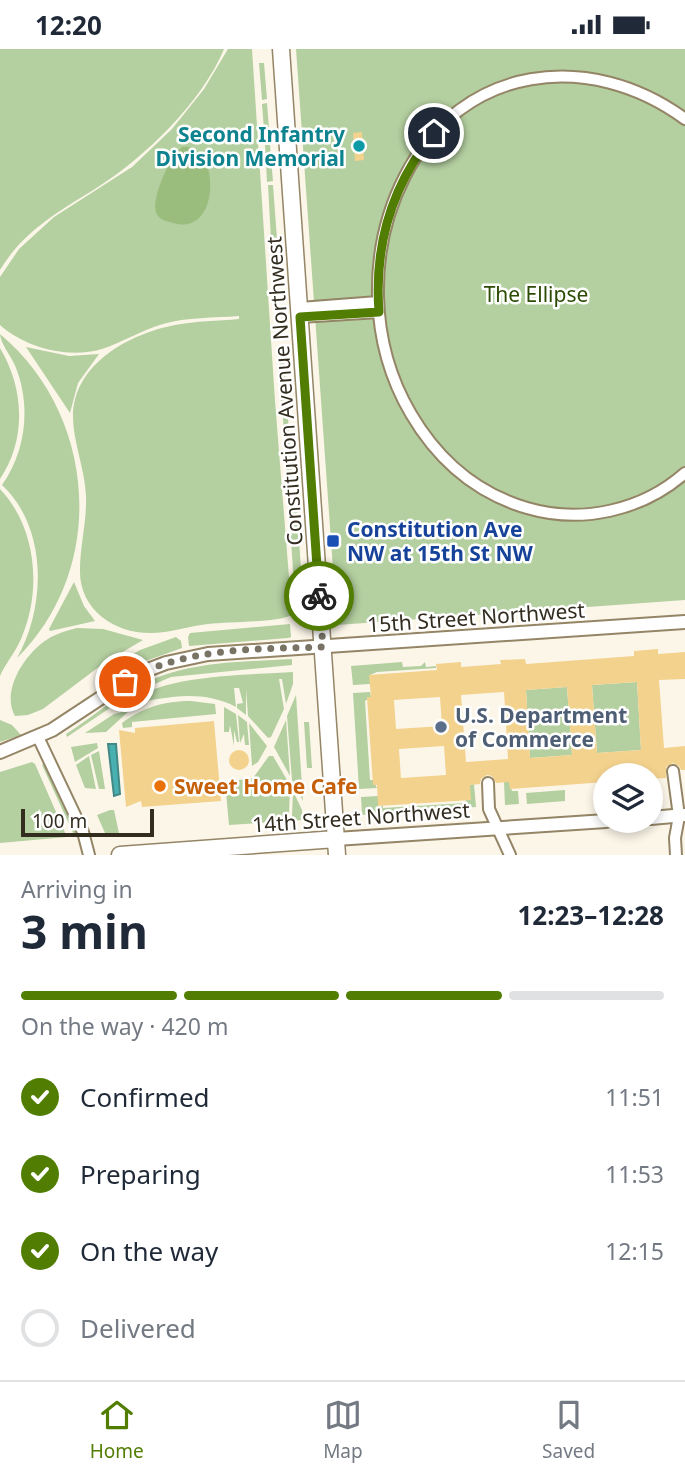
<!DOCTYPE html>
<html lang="en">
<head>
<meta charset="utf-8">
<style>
  body { margin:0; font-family:"Noto Sans",sans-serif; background:#f6f6f7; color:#1f2937; height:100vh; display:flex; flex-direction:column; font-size:26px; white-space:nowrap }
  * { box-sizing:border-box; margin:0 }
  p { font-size:23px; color:#747a83 }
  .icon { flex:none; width:38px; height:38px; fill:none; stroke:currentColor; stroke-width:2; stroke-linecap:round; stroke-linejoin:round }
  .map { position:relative; height:806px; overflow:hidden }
  .details { display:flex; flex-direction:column; background:#fff; flex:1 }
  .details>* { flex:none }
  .buttons { position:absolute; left:593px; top:714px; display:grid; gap:14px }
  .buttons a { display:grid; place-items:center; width:70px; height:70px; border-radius:50%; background:#fff; box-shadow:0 4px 10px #0003; font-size:35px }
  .scale { position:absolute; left:21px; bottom:18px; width:133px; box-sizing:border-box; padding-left:7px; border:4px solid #332d20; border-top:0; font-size:19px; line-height:24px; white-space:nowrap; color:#332d20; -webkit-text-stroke:5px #fff; paint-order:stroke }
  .pin { position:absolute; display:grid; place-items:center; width:60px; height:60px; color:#fff; margin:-30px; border:4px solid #fff; border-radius:50%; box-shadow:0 2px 7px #0007 }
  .courier { position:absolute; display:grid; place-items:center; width:70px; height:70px; margin:-35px; border:5px solid #517d02; border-radius:50%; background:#fff; color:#222; box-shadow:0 2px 9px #0007 }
  .summary em { font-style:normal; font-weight:700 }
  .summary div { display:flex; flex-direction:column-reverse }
  .summary { display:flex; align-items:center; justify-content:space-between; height:119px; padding:0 21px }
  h1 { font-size:46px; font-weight:700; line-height:52px }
  .bar { display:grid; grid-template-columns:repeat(4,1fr); gap:10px 7px; align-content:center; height:84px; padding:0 21px }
  .bar i { height:9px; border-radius:5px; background:#e0e1e3 }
  .bar .on { background:#517d02 }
  .bar p { grid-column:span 4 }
  ol { padding:0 21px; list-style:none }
  li { display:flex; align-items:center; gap:21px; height:77px }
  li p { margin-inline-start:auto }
  li .icon { padding:7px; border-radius:50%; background:#517d02; color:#fff; stroke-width:4 }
  li:last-child { color:#747a83 }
  li i { width:38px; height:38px; border:4px solid #e0e1e3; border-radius:50% }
  .status { display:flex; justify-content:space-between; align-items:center; height:49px; padding:0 35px; background:#fff; direction:ltr }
  .status svg { height:19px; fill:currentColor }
  .menu { display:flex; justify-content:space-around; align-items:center; height:98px; border-top:2px solid #e0e1e3; background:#fff; font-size:19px; color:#747a83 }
  .menu a { display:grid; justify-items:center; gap:4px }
  .menu .on { color:#517d02 }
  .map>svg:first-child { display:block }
  .green { fill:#b4cfa0 }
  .forest { fill:#9abd7e }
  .water { fill:#48b0b1; stroke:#428986; stroke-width:2 }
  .building { fill:#f3d28e; fill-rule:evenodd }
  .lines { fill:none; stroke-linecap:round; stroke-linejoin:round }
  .minor-casing { stroke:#948566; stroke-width:14 }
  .major-casing { stroke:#948566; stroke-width:16 }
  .highway-casing { stroke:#948566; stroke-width:19 }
  .minor { stroke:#fff; stroke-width:10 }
  .major { stroke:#fff; stroke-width:12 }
  .highway { stroke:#fff; stroke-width:16 }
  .done { stroke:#797366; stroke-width:7; stroke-dasharray:0 12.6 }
  .route { stroke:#517d02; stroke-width:9 }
  .culture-dot { fill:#0f9aa8; stroke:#fff; stroke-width:2.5 }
  .transit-dot { fill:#1a4fb4; stroke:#fff; stroke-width:2.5 }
  .service-dot { fill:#5c6f8a; stroke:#fff; stroke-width:2.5 }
  .food-dot { fill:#e8710a; stroke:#fff; stroke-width:2.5 }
  .labels { text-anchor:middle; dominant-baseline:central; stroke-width:5; stroke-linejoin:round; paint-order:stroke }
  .culture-label { font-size:21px; font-weight:bold; fill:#0d838f; stroke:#fff; text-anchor:end }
  .park-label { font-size:21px; fill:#2c4b05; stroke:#fff }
  .street-label { font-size:21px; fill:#332d20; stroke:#fff }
  .transit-label { font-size:21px; font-weight:bold; fill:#164399; stroke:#fff; text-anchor:start }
  .service-label { font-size:21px; font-weight:bold; fill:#4e5e75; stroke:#fff; text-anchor:start }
  .food-label { font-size:21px; font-weight:bold; fill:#c56008; stroke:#fff; text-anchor:start }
</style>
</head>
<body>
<div class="status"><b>12:20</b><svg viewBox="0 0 49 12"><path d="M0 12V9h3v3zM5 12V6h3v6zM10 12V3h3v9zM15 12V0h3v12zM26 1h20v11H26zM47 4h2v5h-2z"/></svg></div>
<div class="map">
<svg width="685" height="806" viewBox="0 0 685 806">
  <rect width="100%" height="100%" fill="#fcf6e9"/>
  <path class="green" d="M0,0H224C202,53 145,108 98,138C60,162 24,181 0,221Z
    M228,0H252L275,352L292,566C276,574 229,572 208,575C189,577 170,584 150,584C114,584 79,560 80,521C80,496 87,472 86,447C85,420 73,393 73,368C73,315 129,285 175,276C196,272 218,272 239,270V267C214,269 187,268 163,275C142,281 123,293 102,300C68,310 26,299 0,276V228L19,200L54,168L132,118L172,80L204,40Z
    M296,0H685V551L337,576Z
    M259,14H264L267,50L262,51Z
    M267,54L270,92L265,93L262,55Z
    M265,96H270L273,132L267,133Z
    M268,136H273L277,190L271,191Z
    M272,194H277L279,229H274Z
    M0,285C97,366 108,519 17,609C46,558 48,479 2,436C26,402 31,357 16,319C12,308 1,296 0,285Z
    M26,298L69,307L99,305L78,334L70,364Z
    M0,299C24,339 27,390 0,430Z
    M279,312H284L287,352H281Z
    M282,356H287L290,397L285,398Z
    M290,400L293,440H288L285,401Z
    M0,440C37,479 42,542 21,590C15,604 5,615 0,627Z
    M293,443L295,459H297L304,567L296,568L288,444Z
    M74,533L84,557L95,572L50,582L49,580Z
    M290,575L291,588L288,589L189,597L188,588L190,584Z
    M77,579L103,580L143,591L104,614L43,660L28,666L15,667C0,641 27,601 51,588C59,584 68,581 77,579Z
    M176,588L181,592L182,599L118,622L119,613L140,601Z
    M292,610V616L171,628L129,646L67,688L66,685C90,670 112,650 138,637C186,612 239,613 292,610Z
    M402,613L403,618L421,617L425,613L426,618L436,617V619L377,623L370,626V635L353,636L351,617Z
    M293,623V635L286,655L282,630H279L284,660L271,688L268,689L248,667L246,640V666L237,659V655L243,654L239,639H234L236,658C201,640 166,648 129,656C154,625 254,626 293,623Z
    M637,633L641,701L597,704L592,636Z
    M567,638L572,706L530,709L526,641Z
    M370,643L371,648L365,652L370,731H373L377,739L359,740L353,644Z
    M296,646L303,752L292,731L287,667Z
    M191,652L215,655L216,665L132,673V678L123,679L122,674C144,658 164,652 191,652Z
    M224,658L236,665L239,693H237L234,681V697L230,676L229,683H224Z
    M130,661L106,683L85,684L114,665Z
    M238,666L247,673L249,696H245L244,685L240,694Z
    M0,671L12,676L21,686L0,693Z
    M286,671L290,727L274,698Z
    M304,673H309L312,719H307Z
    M249,674L267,697L258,713L252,717Z
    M97,694L98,699L75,713L71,698Z
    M99,702L105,740H99L91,706Z
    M89,707L96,740L85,739L76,716Z
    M269,707H273L290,736L289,767H292L293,742L302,761L303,771L229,776L225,733L253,729Z
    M45,712L78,786H74L42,716Z
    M32,713L35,715L67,788L0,794V723Z
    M504,733H509L512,742H518L519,755L505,756Z
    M474,735L476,758L362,766L361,748L378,747V757H383V759L465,754L470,736Z
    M565,741V752L527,755L526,744Z
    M110,761H114L119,784H105L97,766Z"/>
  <path class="forest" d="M182,98C220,94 221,183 178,175C172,174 162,172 158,167C147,155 171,106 182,98Z"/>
  <path class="water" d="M108,695H116L120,745L114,747Z"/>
  <path class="building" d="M362,83L364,111L355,112L353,84Z
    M658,600V605L685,603V630L659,631L664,699L685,697V721H681L679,717L673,714L666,718V729L651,730V726H606V733L510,740L509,733L496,734L492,727L487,726L481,730L480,735L470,736L471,751L378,757L377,736H373L367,648H371L369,626L437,621L436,615L461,613V618L501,615L500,611L525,610L526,615L634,607V602ZM637,633L641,701L597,704L592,636ZM567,638L572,706L530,709L526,641ZM504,643L508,710L466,713L461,646ZM440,648L442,677L396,680L394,651ZM444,697L446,726L401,729L399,700Z
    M214,672L221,752L142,758L141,752L126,758L119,681L135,684V679Z
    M229 711a10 10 0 1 1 20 0a10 10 0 1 1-20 0Z"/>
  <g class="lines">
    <g class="minor-casing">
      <path id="minor" d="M685,70C590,0 462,15 405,127C367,201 369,294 411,365C438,411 476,444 527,459C581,475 642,462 685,424
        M300,259L378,253
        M300,268L379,263
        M38,688L83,783L89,806
        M673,722L679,767L675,789L676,806
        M488,734L489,760L510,806"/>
    </g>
    <g class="major-casing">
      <path id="major" d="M0,703L52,681L137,625L166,614L208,605L685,573
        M651,769L685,766
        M336,790L606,772"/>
    </g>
    <g class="highway-casing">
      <path id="highway" d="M281,0L337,806
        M120,806L336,790"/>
    </g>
    <use href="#minor" class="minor"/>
    <use href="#major" class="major"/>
    <use href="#highway" class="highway"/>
  </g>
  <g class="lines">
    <path class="done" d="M125,633C181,598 259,600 323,598L319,547"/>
    <path class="route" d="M319,547L300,268L379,263C374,197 392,136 434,84"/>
  </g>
  <circle class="culture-dot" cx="359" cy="97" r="7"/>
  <rect class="transit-dot" x="326" y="485" width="14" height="14" rx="3.5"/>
  <circle class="service-dot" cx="441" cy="678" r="7"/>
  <circle class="food-dot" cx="160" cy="737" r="7"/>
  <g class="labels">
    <g class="culture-label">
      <text x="345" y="85">Second Infantry<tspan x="345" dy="24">Division Memorial</tspan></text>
    </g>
    <g class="park-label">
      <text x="536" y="245">The Ellipse</text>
    </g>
    <g class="street-label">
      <text transform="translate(284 342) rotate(-94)">Constitution Avenue Northwest</text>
      <text transform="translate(476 568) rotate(-4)">15th Street Northwest</text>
      <text transform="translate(361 768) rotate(-4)">14th Street Northwest</text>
    </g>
    <g class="transit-label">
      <text x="347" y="480">Constitution Ave<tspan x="347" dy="24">NW at 15th St NW</tspan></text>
    </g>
    <g class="service-label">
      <text x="455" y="666">U.S. Department<tspan x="455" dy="24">of Commerce</tspan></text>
    </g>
    <g class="food-label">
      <text x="174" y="737">Sweet Home Cafe</text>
    </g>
  </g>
</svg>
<div class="buttons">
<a><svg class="icon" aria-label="layers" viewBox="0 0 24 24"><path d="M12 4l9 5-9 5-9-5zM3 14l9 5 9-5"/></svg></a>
</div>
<div class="scale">100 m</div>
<div class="pin" style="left:125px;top:633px;background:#ea580c"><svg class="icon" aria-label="bag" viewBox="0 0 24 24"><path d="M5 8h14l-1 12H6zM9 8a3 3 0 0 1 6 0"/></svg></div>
<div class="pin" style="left:434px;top:84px;background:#1f2937"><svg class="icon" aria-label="home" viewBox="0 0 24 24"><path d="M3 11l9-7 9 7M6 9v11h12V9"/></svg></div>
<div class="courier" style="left:319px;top:547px"><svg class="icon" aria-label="bike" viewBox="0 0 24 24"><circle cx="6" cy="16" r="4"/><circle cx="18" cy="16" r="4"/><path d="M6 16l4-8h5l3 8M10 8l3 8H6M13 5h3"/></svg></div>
</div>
<section class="details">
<div class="summary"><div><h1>3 min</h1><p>Arriving in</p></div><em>12:23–12:28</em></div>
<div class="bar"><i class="on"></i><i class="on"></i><i class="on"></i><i></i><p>On the way · 420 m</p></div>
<ol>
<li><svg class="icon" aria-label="check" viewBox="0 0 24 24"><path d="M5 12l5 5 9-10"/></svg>Confirmed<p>11:51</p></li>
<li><svg class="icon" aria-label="check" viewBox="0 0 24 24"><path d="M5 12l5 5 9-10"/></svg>Preparing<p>11:53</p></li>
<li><svg class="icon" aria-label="check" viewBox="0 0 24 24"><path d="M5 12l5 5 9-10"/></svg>On the way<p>12:15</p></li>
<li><i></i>Delivered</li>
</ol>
</section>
<nav class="menu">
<a class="on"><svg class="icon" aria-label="home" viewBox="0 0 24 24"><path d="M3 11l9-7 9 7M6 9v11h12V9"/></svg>Home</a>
<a><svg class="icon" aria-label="map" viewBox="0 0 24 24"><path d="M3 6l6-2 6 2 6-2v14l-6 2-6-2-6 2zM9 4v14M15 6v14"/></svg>Map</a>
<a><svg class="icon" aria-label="saved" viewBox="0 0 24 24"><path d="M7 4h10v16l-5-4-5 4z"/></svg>Saved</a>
</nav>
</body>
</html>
